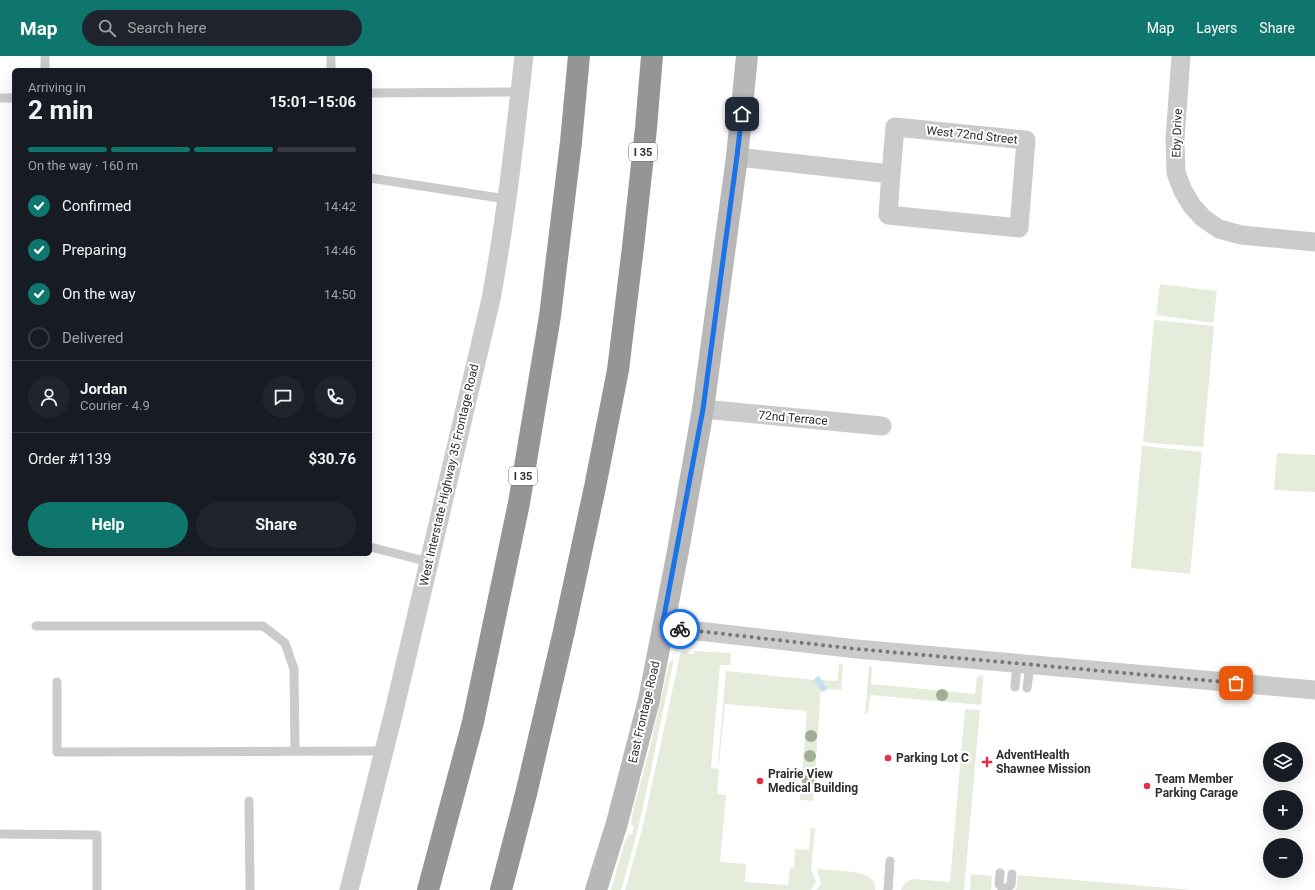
<!DOCTYPE html>
<html lang="en">
<head>
<meta charset="utf-8">
<style>
  body { margin:0; font-family:Roboto,sans-serif; background:#20242c; color:#f1f3f6; height:100vh; display:flex; flex-direction:column; font-size:15px; white-space:nowrap }
  * { box-sizing:border-box; margin:0 }
  p { font-size:13px; color:#9ea1a6 }
  .icon { flex:none; width:22px; height:22px; fill:none; stroke:currentColor; stroke-width:2; stroke-linecap:round; stroke-linejoin:round }
  .map { position:relative; flex:1; overflow:hidden }
  .details { position:absolute; left:12px; top:12px; width:360px; height:488px; display:flex; flex-direction:column; background:#171b24; border-radius:6px; box-shadow:0 4px 16px #0002 }
  .details>* { flex:none }
  .controls { position:absolute; left:1263px; top:686px; display:grid; gap:8px }
  .controls a { display:grid; place-items:center; width:40px; height:40px; border-radius:50%; background:#171b24; box-shadow:0 4px 16px #0002; font-size:20px }
  .pin { position:absolute; display:grid; place-items:center; width:34px; height:34px; color:#fff; margin:-17px; border-radius:8px; box-shadow:0 2px 6px #0006 }
  .courier { position:absolute; display:grid; place-items:center; width:40px; height:40px; margin:-20px; border:3px solid #1a73e8; border-radius:50%; background:#fff; color:#222; box-shadow:0 1px 5px #0007 }
  .overview em { font-style:normal; font-weight:700 }
  .overview div { display:flex; flex-direction:column-reverse }
  .overview { display:flex; align-items:center; justify-content:space-between; height:68px; padding:0 16px }
  h1 { font-size:26px; font-weight:700; line-height:30px }
  .bar { display:grid; grid-template-columns:repeat(4,1fr); gap:6px 4px; align-content:center; height:48px; padding:0 16px }
  .bar i { height:5px; border-radius:3px; background:#363941 }
  .bar .active { background:#0f766e }
  .bar p { grid-column:span 4 }
  .line { display:flex; align-items:center; gap:10px; padding:0 16px; border-top:1px solid #363941 }
  .line div { flex:1 }
  .round { display:grid; place-items:center; flex:none; width:42px; height:42px; border-radius:21px; background:#20242c }
  ol { padding:0 16px; list-style:none }
  li { display:flex; align-items:center; gap:12px; height:44px }
  li p { margin-inline-start:auto }
  li .icon { padding:4px; border-radius:50%; background:#0f766e; color:#fff; stroke-width:4 }
  li:last-child { color:#9ea1a6 }
  li i { width:22px; height:22px; border:2px solid #363941; border-radius:50% }
  .button { display:flex; gap:8px; margin-top:auto; padding:8px 16px }
  .button a { flex:1; height:46px; border-radius:24px; background:#0f766e; color:#fff; font-size:16px; font-weight:700; line-height:46px; text-align:center }
  .button a+a { background:#20242c; color:#f1f3f6 }
  header { display:flex; align-items:center; gap:24px; box-sizing:border-box; height:56px; padding:0 20px; background:#0f766e; color:#fff }
  header strong { font-size:19px }
  nav { display:flex; gap:22px; margin-inline-start:auto; font-size:14px }
  .search { width:280px; height:36px; background:#20242c; display:flex; align-items:center; gap:10px; box-sizing:border-box; padding:0 14px; border-radius:22px; color:#9ea1a6; font-size:15px }
  .map>svg:first-child { display:block }
  .green { fill:#e5ecdb }
  .lines { fill:none; stroke-linecap:round; stroke-linejoin:round }
  .stream { stroke:#c7e0ec; stroke-width:7 }
  .lane { stroke:#cbcbcb; stroke-width:9 }
  .street { stroke:#cbcbcb; stroke-width:19 }
  .secondary { stroke:#b8b8b8; stroke-width:22 }
  .highway { stroke:#959595; stroke-width:22 }
  .tree { fill:#a1ae93 }
  .done { stroke:#777; stroke-width:4; stroke-dasharray:0 7.2 }
  .route { stroke:#1a73e8; stroke-width:5 }
  .poi-dot { fill:#e82d45; stroke:#fff; stroke-width:1.5 }
  .labels { text-anchor:middle; dominant-baseline:central; stroke-width:4; stroke-linejoin:round; paint-order:stroke }
  .shield { fill:#fff; stroke:#6d6d6d; stroke-width:1 }
  .shield-label { font-size:11px; font-weight:bold; fill:#2e2e2e }
  .street-label { font-size:12px; fill:#2e2e2e; stroke:#fff }
  .poi-label { font-size:12px; font-weight:bold; fill:#2e2e2e; stroke:#fff; text-anchor:start }
</style>
</head>
<body>
<header>
<strong>Map</strong>
<div class="search"><svg class="icon" aria-label="search" viewBox="0 0 24 24"><circle cx="10" cy="10" r="6"/><path d="M15 15l6 6"/></svg>Search here</div>
<nav><a>Map</a><a>Layers</a><a>Share</a></nav>
</header>
<div class="map">
<svg width="1315" height="834" viewBox="0 0 1315 834">
  <rect width="100%" height="100%" fill="#fff"/>
  <path class="green" d="M1160,228L1217,235L1213,267L1156,259Z
    M1154,264L1214,270L1203,391L1143,386Z
    M1142,390L1202,396L1190,518L1131,512Z
    M1277,397L1315,399V436L1274,434Z
    M688,595L689,598H694V595L731,597L730,609H720L711,712L719,713L717,738L726,739L720,806L746,808L745,826L788,829L790,812H794L795,793L809,794L811,772L815,773L811,813L816,826L811,834H625L642,774L679,604L681,596Z
    M674,602L644,747L634,789L621,834H611L624,788L629,778L632,779L634,770L631,769L632,759L650,691L669,608Z
    M841,608L843,609V611L841,634L824,633L820,624L838,625L839,609Z
    M870,610L872,612L871,628L975,638L977,622L982,619L983,623L981,649L870,639L868,657L865,658L869,611Z
    M726,615L815,624L821,632L813,745L800,744L807,655L725,648L719,706H718Z
    M965,653L980,654L964,834H901C903,828 907,825 913,823L950,826Z
    M817,813C827,814 857,815 865,819C872,822 876,827 875,834H816L821,828Z
    M971,818L992,820L991,834H970Z
    M1018,819L1192,834H1016Z"/>
  <g class="lines">
    <path class="stream" d="M818,624L823,632"/>
    <path class="lane" d="M45,0V14
      M331,0V14
      M370,37L520,36
      M0,42H14
      M370,122L506,143
      M370,491L429,506
      M36,570H263L285,587L294,613L295,695
      M57,626V696L384,695
      M1015,631L1017,608
      M1027,632L1030,609
      M249,745L250,834
      M0,778L97,779V834
      M1000,817L999,828L1004,834
      M888,834L890,805
      M1004,834L1011,829L1012,818"/>
    <path class="street" d="M1181,0L1175,83L1176,117L1183,135L1192,150L1203,162L1219,173L1241,179L1315,186
      M737,101L891,118L895,71L1026,84L1019,172L888,159L891,118
      M703,353L882,370
      M663,571L857,593L1315,634
      M349,834L394,655L491,243C506,162 515,81 524,0"/>
    <path class="secondary" d="M596,834L617,767L649,644L678,495L703,353L737,101L747,0"/>
    <path class="highway" d="M428,834L473,666L519,447L550,260L571,86L579,0
      M501,834L526,738L564,575L595,431L618,314L633,191L646,72L652,0"/>
  </g>
  <g class="tree">
    <circle cx="942" cy="639" r="6"/>
    <circle cx="811" cy="680" r="6"/>
    <circle cx="810" cy="700" r="6"/>
    <circle cx="808" cy="725" r="6"/>
  </g>
  <g class="lines">
    <path class="done" d="M680,573L857,593L1236,627"/>
    <path class="route" d="M680,573L662,571L703,353L737,100L742,58"/>
  </g>
  <g class="poi-dot">
    <circle cx="888" cy="702" r="4"/>
    <path d="M985 700h4v4h4v4h-4v4h-4v-4h-4v-4h4z"/>
    <circle cx="760" cy="725" r="4"/>
    <circle cx="1147" cy="730" r="4"/>
  </g>
  <g class="labels">
    <g class="shield">
      <rect x="629" y="87" width="28" height="18" rx="3"/>
      <rect x="509" y="411" width="28" height="18" rx="3"/>
    </g>
    <g class="shield-label">
      <text x="643" y="96">I 35</text>
      <text x="523" y="420">I 35</text>
    </g>
    <g class="street-label">
      <text transform="translate(1177 77) rotate(-88)">Eby Drive</text>
      <text transform="translate(972 79) rotate(6)">West 72nd Street</text>
      <text transform="translate(793 362) rotate(5)">72nd Terrace</text>
      <text transform="translate(449 419) rotate(-77)">West Interstate Highway 35 Frontage Road</text>
      <text transform="translate(644 656) rotate(-77)">East Frontage Road</text>
    </g>
    <g class="poi-label">
      <text x="996" y="699">AdventHealth<tspan x="996" dy="14">Shawnee Mission</tspan></text>
      <text x="896" y="702">Parking Lot C</text>
      <text x="768" y="718">Prairie View<tspan x="768" dy="14">Medical Building</tspan></text>
      <text x="1155" y="723">Team Member<tspan x="1155" dy="14">Parking Carage</tspan></text>
    </g>
  </g>
</svg>
<div class="controls">
<a><svg class="icon" aria-label="layers" viewBox="0 0 24 24"><path d="M12 4l9 5-9 5-9-5zM3 14l9 5 9-5"/></svg></a>
<a>+</a>
<a>−</a>
</div>
<div class="pin" style="left:1236px;top:627px;background:#ea580c"><svg class="icon" aria-label="bag" viewBox="0 0 24 24"><path d="M5 8h14l-1 12H6zM9 8a3 3 0 0 1 6 0"/></svg></div>
<div class="pin" style="left:742px;top:58px;background:#1f2937"><svg class="icon" aria-label="home" viewBox="0 0 24 24"><path d="M3 11l9-7 9 7M6 9v11h12V9"/></svg></div>
<div class="courier" style="left:680px;top:573px"><svg class="icon" aria-label="bike" viewBox="0 0 24 24"><circle cx="6" cy="16" r="4"/><circle cx="18" cy="16" r="4"/><path d="M6 16l4-8h5l3 8M10 8l3 8H6M13 5h3"/></svg></div>
<section class="details">
<div class="overview"><div><h1>2 min</h1><p>Arriving in</p></div><em>15:01–15:06</em></div>
<div class="bar"><i class="active"></i><i class="active"></i><i class="active"></i><i></i><p>On the way · 160 m</p></div>
<ol>
<li><svg class="icon" aria-label="check" viewBox="0 0 24 24"><path d="M5 12l5 5 9-10"/></svg>Confirmed<p>14:42</p></li>
<li><svg class="icon" aria-label="check" viewBox="0 0 24 24"><path d="M5 12l5 5 9-10"/></svg>Preparing<p>14:46</p></li>
<li><svg class="icon" aria-label="check" viewBox="0 0 24 24"><path d="M5 12l5 5 9-10"/></svg>On the way<p>14:50</p></li>
<li><i></i>Delivered</li>
</ol>
<div class="line" style="height:72px"><a class="round"><svg class="icon" aria-label="person" viewBox="0 0 24 24"><circle cx="12" cy="8" r="4"/><path d="M4 21q1-7 8-7t8 7"/></svg></a><div><b>Jordan</b><p>Courier · 4.9</p></div><a class="round"><svg class="icon" aria-label="chat" viewBox="0 0 24 24"><path d="M4 5h16v11H9l-5 4z"/></svg></a><a class="round"><svg class="icon" aria-label="phone" viewBox="0 0 24 24"><path d="M5 4h4l2 5-3 2q2 4 5 5l2-3 5 2v4C11 20 4 13 5 4z"/></svg></a></div>
<div class="line" style="height:52px"><div>Order #1139</div><b>$30.76</b></div>
<div class="button"><a>Help</a><a>Share</a></div>
</section>
</div>
</body>
</html>
